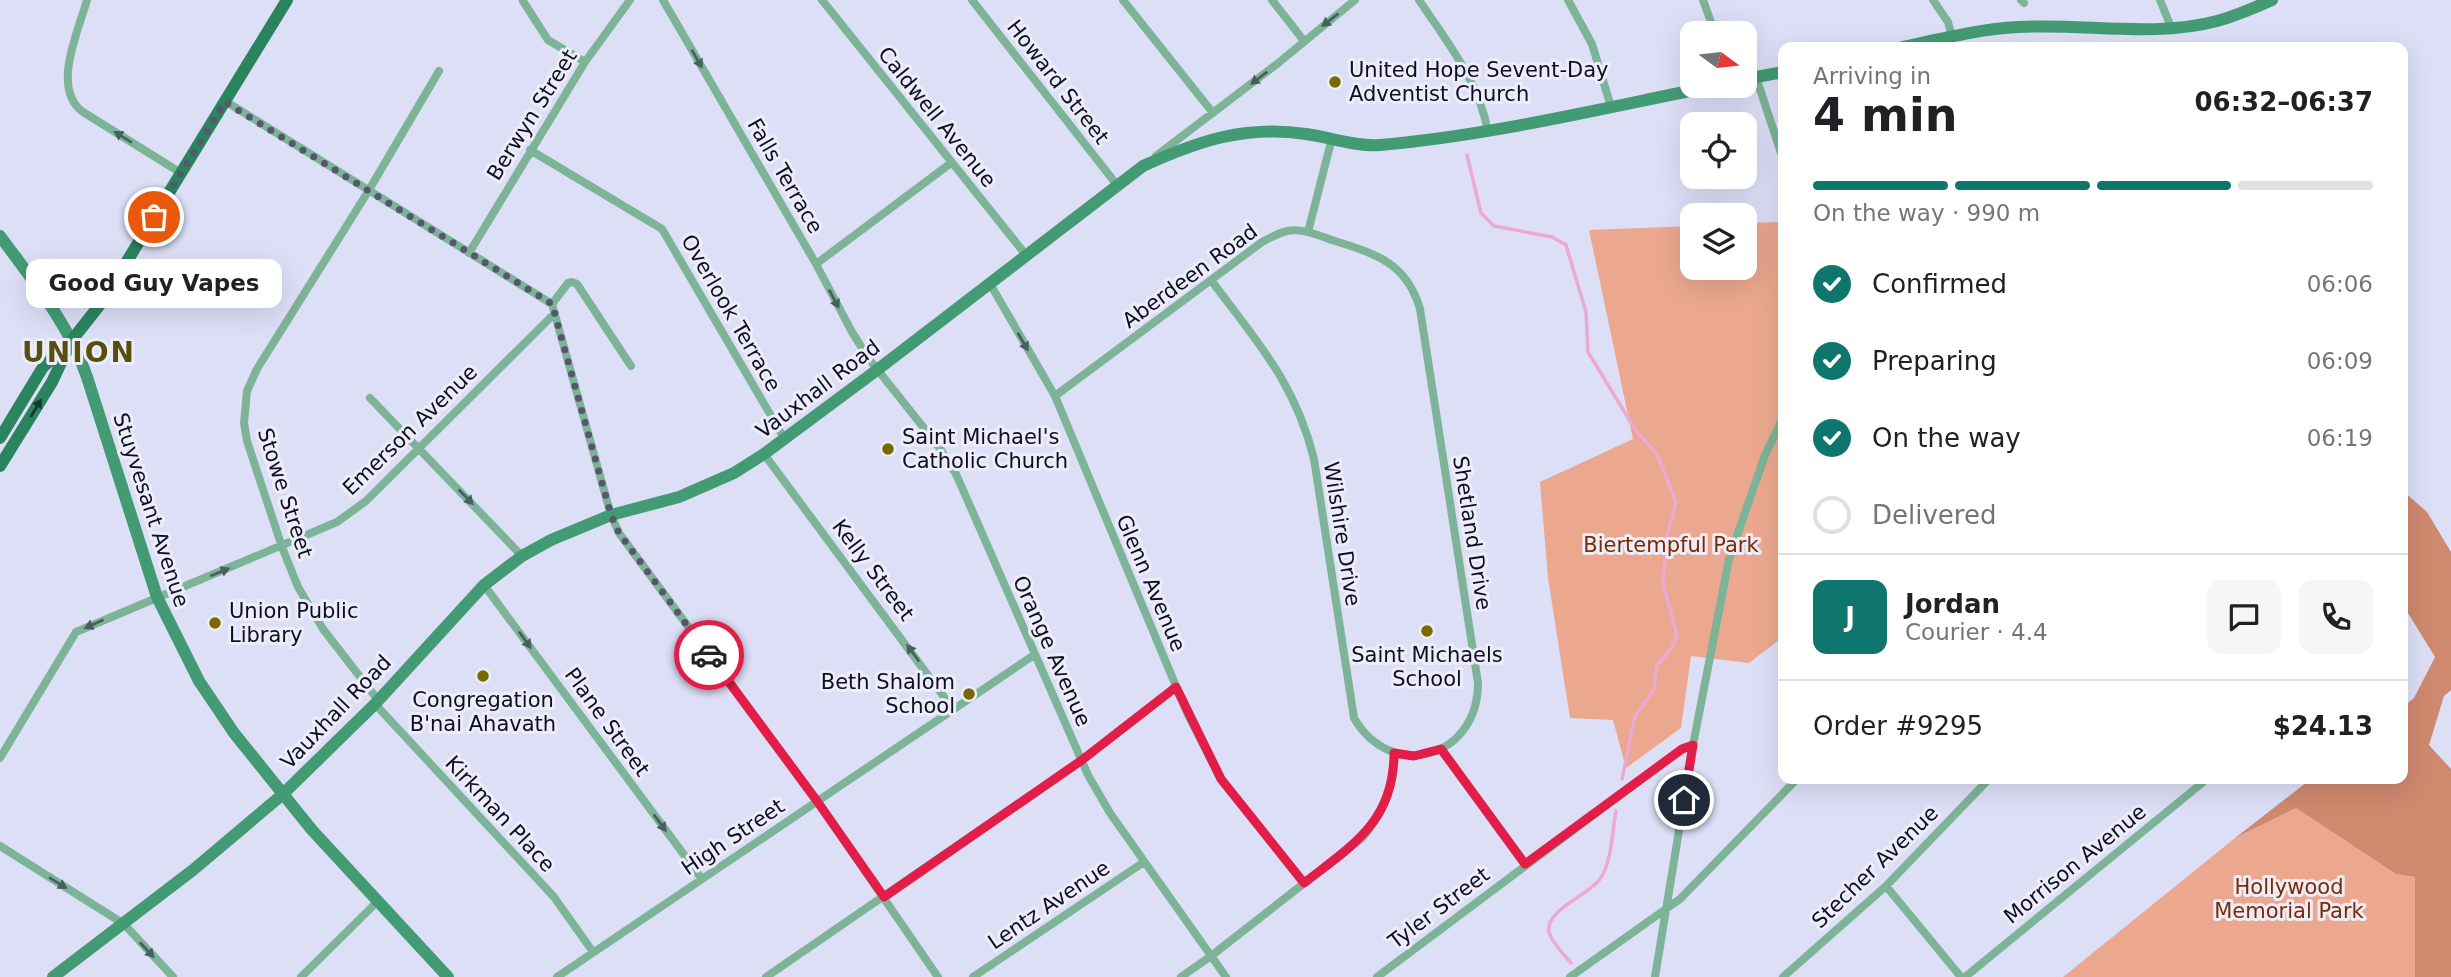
<!DOCTYPE html>
<html lang="en">
<head>
<meta charset="utf-8">
<style>
  body { margin:0; font-family:"DejaVu Sans",sans-serif; background:#f6f6f6; color:#202124; height:100vh; display:flex; flex-direction:column; font-size:26px; white-space:nowrap }
  * { box-sizing:border-box; margin:0 }
  p { font-size:23px; color:#757577 }
  .icon { flex:none; width:38px; height:38px; fill:none; stroke:currentColor; stroke-width:2; stroke-linecap:round; stroke-linejoin:round }
  .map { position:relative; flex:1; overflow:hidden }
  .sheet { position:absolute; left:1778px; top:42px; width:630px; height:742px; display:flex; flex-direction:column; background:#fff; border-radius:14px; box-shadow:0 7px 28px #0002 }
  .sheet>* { flex:none }
  .needle { width:46px; rotate:105deg }
  .tools { position:absolute; left:1680px; top:21px; display:grid; gap:14px }
  .tools a { display:grid; place-items:center; width:77px; height:77px; border-radius:14px; background:#fff; box-shadow:0 7px 28px #0002; font-size:35px }
  .pin { position:absolute; display:grid; place-items:center; width:60px; height:60px; color:#fff; margin:-30px; border:4px solid #fff; border-radius:50%; box-shadow:0 2px 7px #0007 }
  .courier { position:absolute; display:grid; place-items:center; width:70px; height:70px; margin:-35px; border:5px solid #e11d48; border-radius:50%; background:#fff; color:#222; box-shadow:0 2px 9px #0007 }
  .bubble { position:absolute; height:49px; border-radius:14px; background:#fff; box-shadow:0 7px 28px #0002; font-size:23px; font-weight:600; line-height:49px; text-align:center }
  .summary em { font-style:normal; font-weight:600 }
  .summary div { display:flex; flex-direction:column-reverse }
  .summary { display:flex; align-items:center; justify-content:space-between; height:119px; padding:0 35px }
  h1 { font-size:46px; font-weight:600; line-height:52px }
  .bar { display:grid; grid-template-columns:repeat(4,1fr); gap:10px 7px; align-content:center; height:84px; padding:0 35px }
  .bar i { height:9px; border-radius:5px; background:#e0e0e0 }
  .bar .current { background:#0f766e }
  .bar p { grid-column:span 4 }
  .line { display:flex; align-items:center; gap:18px; padding:0 35px; border-top:2px solid #e0e0e0 }
  .line div { flex:1 }
  .round { display:grid; place-items:center; flex:none; width:74px; height:74px; border-radius:14px; background:#f6f6f6 }
  ol { padding:0 35px; list-style:none }
  li { display:flex; align-items:center; gap:21px; height:77px }
  li p { margin-inline-start:auto }
  li .icon { padding:7px; border-radius:50%; background:#0f766e; color:#fff; stroke-width:4 }
  li:last-child { color:#757577 }
  li i { width:38px; height:38px; border:4px solid #e0e0e0; border-radius:50% }
  .map>svg:first-child { display:block }
  .green { fill:#eba88f }
  .forest { fill:#cf896f }
  .lines { fill:none; stroke-linecap:round; stroke-linejoin:round }
  .stream { stroke:#eba9d3; stroke-width:3.5 }
  .street { stroke:#7db397; stroke-width:8 }
  .secondary { stroke:#439b73; stroke-width:12 }
  .primary { stroke:#2a855e; stroke-width:12 }
  .oneway { fill:#46605c }
  .oneway2 { fill:#183837 }
  .done { stroke:#56576d; stroke-width:7; stroke-dasharray:0 12.6 }
  .route { stroke:#e11d48; stroke-width:9 }
  .poi-dot { fill:#766a01; stroke:#ecedf9; stroke-width:2.5 }
  .labels { text-anchor:middle; dominant-baseline:central; stroke-width:6; stroke-linejoin:round; paint-order:stroke }
  .poi-label { font-size:21px; fill:#0e0e22; stroke:#ecedf9; text-anchor:start }
  .street-label { font-size:21px; fill:#0e0e22; stroke:#ecedf9 }
  .park-label { font-size:21px; fill:#7d2a00; stroke:#ecedf9 }
  .district-label { font-size:28px; font-weight:bold; letter-spacing:2px; fill:#574f10; stroke:#ecedf9 }
</style>
</head>
<body>
<div class="map">
<svg width="2451" height="977" viewBox="0 0 2451 977">
  <rect width="100%" height="100%" fill="#dddff7"/>
  <path class="green" d="M1783,222V637L1749,663L1691,656L1681,728L1626,768L1613,720L1570,718L1548,578L1540,482L1633,439L1589,230L1692,226V268H1745V223Z
    M2296,808L2396,874L2415,877V977H2063L2235,838Z"/>
  <path class="forest" d="M2403,491L2427,512L2451,552V690L2444,696L2429,745L2451,769V977H2415V877L2396,874L2296,808L2235,838L2311,779H2403V707L2414,698L2435,657L2403,605Z"/>
  <g class="lines">
    <path class="stream" d="M1467,155L1481,213L1494,226L1552,237L1566,245L1586,312L1588,352L1636,431L1657,454L1676,502L1666,539L1663,584L1677,635L1672,648L1657,665L1654,690L1635,716L1622,779
      M1571,963C1564,954 1551,942 1549,932C1545,910 1589,895 1600,879C1612,862 1612,832 1616,811"/>
    <path class="street" d="M87,0C78,32 51,89 83,112L181,173
      M663,0L816,264L852,332L869,359L939,447L956,474L1088,775L1110,813L1226,977
      M822,0L1026,255
      M972,0L1117,185
      M1123,0L1213,113
      M1272,0L1304,41
      M1419,0C1447,42 1479,81 1488,132
      M1568,0L1592,44L1611,107
      M1703,0L1715,33
      M1933,0L1948,22L1952,37
      M2021,0L2024,3
      M2160,0L2171,27
      M523,1L548,40L585,62
      M1756,77L1783,159
      M225,101L552,304L611,515L619,533L817,801L938,977
      M530,150L662,229L784,438
      M1156,156L1277,64L1355,0
      M1308,232L1332,138
      M469,253L585,62L630,0
      M816,264L951,163
      M989,282L1055,396L1188,715L1221,779L1304,883
      M552,304L568,283L572,282L577,284L631,366
      M1055,396L1262,242C1270,238 1278,233 1287,231C1303,228 1320,236 1335,241C1376,254 1407,263 1420,309L1478,683C1478,758 1392,783 1354,718L1314,459C1295,382 1257,342 1211,280
      M370,398L522,556
      M764,454L953,709
      M484,585L702,879
      M378,700L323,629L298,587L282,547L247,441L244,423L247,391L257,369L369,190L439,71
      M375,704L554,897L593,952
      M1441,749L1525,864
      M0,758L76,632L337,522L366,501L555,313
      M0,846L124,924L173,977
      M1886,886L1961,977
      M301,977L378,901
      M557,977L1034,655
      M766,977L1082,760L1176,687
      M973,977L1144,862
      M1181,977L1211,956L1362,838C1384,813 1394,786 1394,753
      M1377,977L1682,749L1693,745
      M1570,977L1680,899L1797,779
      M1655,977L1693,745L1729,559L1765,455L1783,418
      M1783,977L1886,886L1989,779
      M1965,977L2207,779"/>
    <path class="secondary" d="M1902,47C1940,39 1979,29 2018,27C2084,23 2153,38 2217,21C2236,16 2254,8 2272,0
      M1745,79L1783,72
      M0,236C33,281 69,324 87,377L157,597L199,681L234,733L312,830L448,977
      M53,977L193,870L283,794L375,704L484,585L522,556L551,540L611,515L679,497L734,473L764,454L877,370L1143,166C1198,141 1244,125 1306,134C1329,137 1356,147 1380,145C1493,135 1603,108 1714,86"/>
    <path class="primary" d="M0,438L43,367L72,340L102,302L287,0
      M0,466L52,382L69,346"/>
  </g>
  <defs><path id="oneway-solid" d="M-6-.8H1V-3.2L6.5 0L1 3.2V.8H-6Z" transform="scale(1.75)"/></defs>
  <g class="oneway">
    <use href="#oneway-solid" transform="translate(1330 20) rotate(142)"/>
    <use href="#oneway-solid" transform="translate(697 59) rotate(60)"/>
    <use href="#oneway-solid" transform="translate(1259 78) rotate(143)"/>
    <use href="#oneway-solid" transform="translate(123 137) rotate(-148)"/>
    <use href="#oneway-solid" transform="translate(834 299) rotate(62)"/>
    <use href="#oneway-solid" transform="translate(1023 342) rotate(60)"/>
    <use href="#oneway-solid" transform="translate(466 497) rotate(46)"/>
    <use href="#oneway-solid" transform="translate(220 572) rotate(-22)"/>
    <use href="#oneway-solid" transform="translate(94 624) rotate(156)"/>
    <use href="#oneway-solid" transform="translate(525 640) rotate(54)"/>
    <use href="#oneway-solid" transform="translate(913 653) rotate(-126)"/>
    <use href="#oneway-solid" transform="translate(660 823) rotate(54)"/>
    <use href="#oneway-solid" transform="translate(58 883) rotate(32)"/>
    <use href="#oneway-solid" transform="translate(147 950) rotate(47)"/>
  </g>
  <use class="oneway2" href="#oneway-solid" transform="translate(36 408) rotate(-59)"/>
  <g class="lines">
    <path class="done" d="M154,217L225,102L552,304L611,515L619,533L709,655"/>
    <path class="route" d="M709,655L817,801L884,897L1082,760L1176,687L1221,779L1304,883C1353,845 1394,821 1394,753L1414,756L1441,749L1525,864L1682,749L1693,745L1684,800"/>
  </g>
  <g class="poi-dot">
    <circle cx="1335" cy="82" r="7"/>
    <circle cx="888" cy="449" r="7"/>
    <circle cx="215" cy="623" r="7"/>
    <circle cx="1427" cy="631" r="7"/>
    <circle cx="483" cy="676" r="7"/>
    <circle cx="969" cy="694" r="7"/>
  </g>
  <g class="labels">
    <g class="poi-label">
      <text x="1349" y="70">United Hope Sevent-Day<tspan x="1349" dy="24">Adventist Church</tspan></text>
      <text x="902" y="437">Saint Michael's<tspan x="902" dy="24">Catholic Church</tspan></text>
      <text x="229" y="611">Union Public<tspan x="229" dy="24">Library</tspan></text>
      <text x="1427" y="655" text-anchor="middle">Saint Michaels<tspan x="1427" dy="24">School</tspan></text>
      <text x="955" y="682" text-anchor="end">Beth Shalom<tspan x="955" dy="24">School</tspan></text>
      <text x="483" y="700" text-anchor="middle">Congregation<tspan x="483" dy="24">B'nai Ahavath</tspan></text>
    </g>
    <g class="street-label">
      <text transform="translate(1058 82) rotate(52)">Howard Street</text>
      <text transform="translate(532 115) rotate(-58)">Berwyn Street</text>
      <text transform="translate(937 117) rotate(51)">Caldwell Avenue</text>
      <text transform="translate(785 176) rotate(60)">Falls Terrace</text>
      <text transform="translate(1190 276) rotate(-36)">Aberdeen Road</text>
      <text transform="translate(731 313) rotate(60)">Overlook Terrace</text>
      <text transform="translate(818 389) rotate(-37)">Vauxhall Road</text>
      <text transform="translate(410 430) rotate(-44)">Emerson Avenue</text>
      <text transform="translate(285 493) rotate(72)">Stowe Street</text>
      <text transform="translate(151 510) rotate(72)">Stuyvesant Avenue</text>
      <text transform="translate(1472 533) rotate(81)">Shetland Drive</text>
      <text transform="translate(1342 534) rotate(81)">Wilshire Drive</text>
      <text transform="translate(873 570) rotate(53)">Kelly Street</text>
      <text transform="translate(1151 583) rotate(67)">Glenn Avenue</text>
      <text transform="translate(1052 651) rotate(66)">Orange Avenue</text>
      <text transform="translate(336 712) rotate(-46)">Vauxhall Road</text>
      <text transform="translate(607 722) rotate(54)">Plane Street</text>
      <text transform="translate(500 814) rotate(47)">Kirkman Place</text>
      <text transform="translate(733 837) rotate(-34)">High Street</text>
      <text transform="translate(2075 864) rotate(-39)">Morrison Avenue</text>
      <text transform="translate(1875 867) rotate(-44)">Stecher Avenue</text>
      <text transform="translate(1049 905) rotate(-34)">Lentz Avenue</text>
      <text transform="translate(1439 908) rotate(-37)">Tyler Street</text>
    </g>
    <g class="park-label">
      <text x="1671" y="545">Biertempful Park</text>
      <text x="2289" y="887">Hollywood<tspan x="2289" dy="24">Memorial Park</tspan></text>
    </g>
    <g class="district-label">
      <text x="79" y="352">UNION</text>
    </g>
  </g>
</svg>
<div class="tools">
<a><svg class="needle" viewBox="-14 -14 28 28"><path d="M0-13l5 13h-10z" fill="#e53935"/><path d="M0 13l5-13h-10z" fill="#757577"/></svg></a>
<a><svg class="icon" aria-label="locate" viewBox="0 0 24 24"><circle cx="12" cy="12" r="6"/><path d="M12 2v4M12 18v4M2 12h4M18 12h4"/></svg></a>
<a><svg class="icon" aria-label="layers" viewBox="0 0 24 24"><path d="M12 4l9 5-9 5-9-5zM3 14l9 5 9-5"/></svg></a>
</div>
<div class="pin" style="left:154px;top:217px;background:#ea580c"><svg class="icon" aria-label="bag" viewBox="0 0 24 24"><path d="M5 8h14l-1 12H6zM9 8a3 3 0 0 1 6 0"/></svg></div>
<div class="pin" style="left:1684px;top:800px;background:#1f2937"><svg class="icon" aria-label="home" viewBox="0 0 24 24"><path d="M3 11l9-7 9 7M6 9v11h12V9"/></svg></div>
<div class="courier" style="left:709px;top:655px"><svg class="icon" aria-label="car" viewBox="0 0 24 24"><path d="M5 17H2v-5l4-1 3-4h7l3 4 3 1v5h-3M9 17h6M6 11h13"/><circle cx="7" cy="17" r="2"/><circle cx="17" cy="17" r="2"/></svg></div>
<div class="bubble" style="left:26px;top:259px;width:256px">Good Guy Vapes</div>
<section class="sheet">
<div class="summary"><div><h1>4 min</h1><p>Arriving in</p></div><em>06:32–06:37</em></div>
<div class="bar"><i class="current"></i><i class="current"></i><i class="current"></i><i></i><p>On the way · 990 m</p></div>
<ol>
<li><svg class="icon" aria-label="check" viewBox="0 0 24 24"><path d="M5 12l5 5 9-10"/></svg>Confirmed<p>06:06</p></li>
<li><svg class="icon" aria-label="check" viewBox="0 0 24 24"><path d="M5 12l5 5 9-10"/></svg>Preparing<p>06:09</p></li>
<li><svg class="icon" aria-label="check" viewBox="0 0 24 24"><path d="M5 12l5 5 9-10"/></svg>On the way<p>06:19</p></li>
<li><i></i>Delivered</li>
</ol>
<div class="line" style="height:126px"><b class="round" style="background:#0f766e;color:#fff">J</b><div><b>Jordan</b><p>Courier · 4.4</p></div><a class="round"><svg class="icon" aria-label="chat" viewBox="0 0 24 24"><path d="M4 5h16v11H9l-5 4z"/></svg></a><a class="round"><svg class="icon" aria-label="phone" viewBox="0 0 24 24"><path d="M5 4h4l2 5-3 2q2 4 5 5l2-3 5 2v4C11 20 4 13 5 4z"/></svg></a></div>
<div class="line" style="height:91px"><div>Order #9295</div><b>$24.13</b></div>
</section>
</div>
</body>
</html>
